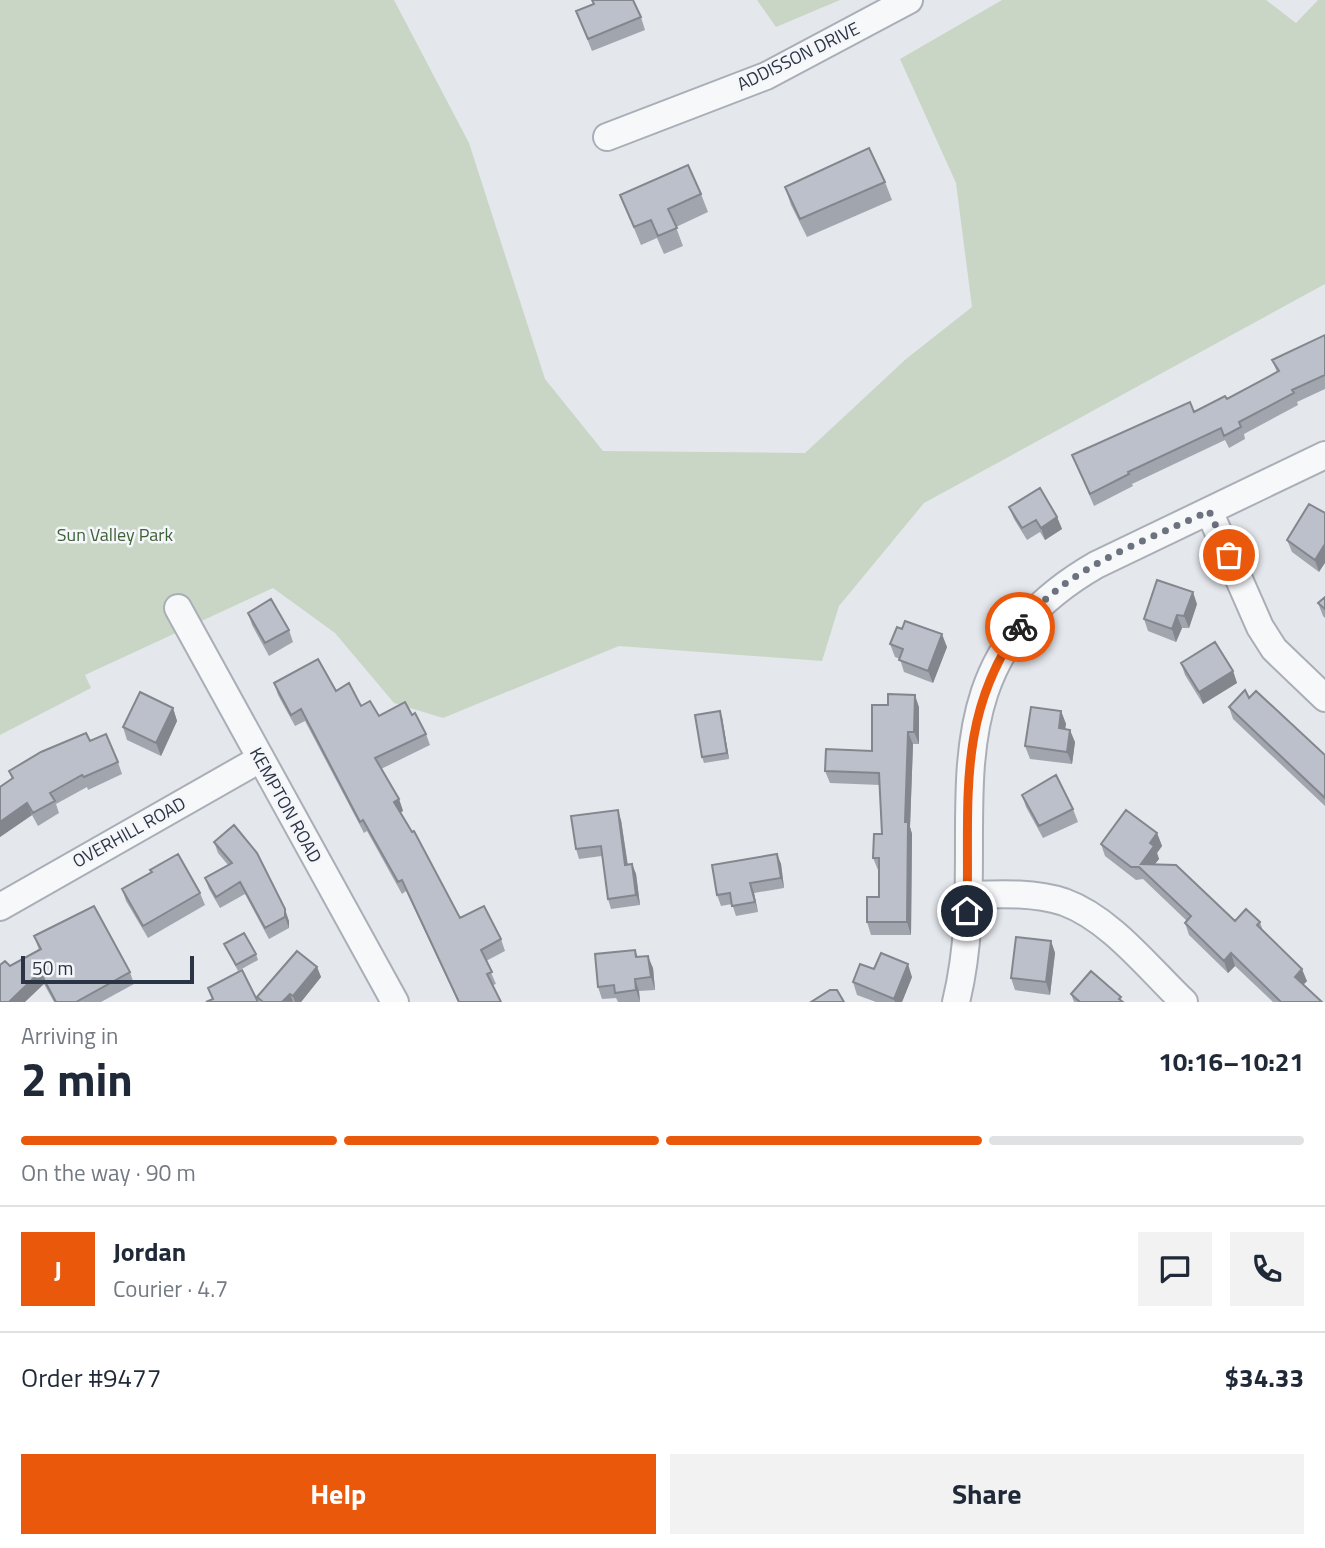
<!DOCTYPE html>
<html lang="en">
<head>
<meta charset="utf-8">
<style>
  body { margin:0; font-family:"Titillium Web",sans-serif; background:#f2f2f3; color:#1f2937; height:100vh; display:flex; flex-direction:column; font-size:26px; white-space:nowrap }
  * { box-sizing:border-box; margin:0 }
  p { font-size:23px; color:#747a83 }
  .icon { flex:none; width:38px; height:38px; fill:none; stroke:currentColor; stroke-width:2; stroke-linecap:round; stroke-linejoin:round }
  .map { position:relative; height:1002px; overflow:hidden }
  .drawer { display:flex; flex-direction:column; background:#fff; flex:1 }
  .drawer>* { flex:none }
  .scale { position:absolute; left:21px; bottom:18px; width:173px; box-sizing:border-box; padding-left:7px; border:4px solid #2b3445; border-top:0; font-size:19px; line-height:24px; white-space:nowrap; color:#2b3445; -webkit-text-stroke:5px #f4f6f9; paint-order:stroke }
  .pin { position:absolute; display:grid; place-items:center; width:60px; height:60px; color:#fff; margin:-30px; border:4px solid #fff; border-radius:50%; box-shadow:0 2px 7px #0007 }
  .courier { position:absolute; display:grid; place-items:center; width:70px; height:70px; margin:-35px; border:5px solid #ea580c; border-radius:50%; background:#fff; color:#222; box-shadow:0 2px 9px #0007 }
  .summary em { font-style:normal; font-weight:700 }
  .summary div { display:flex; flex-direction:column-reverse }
  .summary { display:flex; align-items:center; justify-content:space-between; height:119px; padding:0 21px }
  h1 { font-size:46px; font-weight:700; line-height:52px }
  .bar { display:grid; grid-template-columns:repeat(4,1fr); gap:10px 7px; align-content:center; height:84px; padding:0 21px }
  .bar i { height:9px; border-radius:5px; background:#e0e1e3 }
  .bar .current { background:#ea580c }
  .bar p { grid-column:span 4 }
  .line { display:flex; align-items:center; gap:18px; padding:0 21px; border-top:2px solid #e0e1e3 }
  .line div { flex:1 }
  .round { display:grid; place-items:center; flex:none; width:74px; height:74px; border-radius:0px; background:#f2f2f3 }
  .button { display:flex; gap:14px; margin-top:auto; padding:14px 21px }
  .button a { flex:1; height:80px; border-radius:0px; background:#ea580c; color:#fff; font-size:28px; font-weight:700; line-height:80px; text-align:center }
  .button a+a { background:#f2f2f3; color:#1f2937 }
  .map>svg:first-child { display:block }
  .green { fill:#c9d6c5 }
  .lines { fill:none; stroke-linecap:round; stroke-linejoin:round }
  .street-casing { stroke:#a9aeb7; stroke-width:30 }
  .street { stroke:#f7f8fa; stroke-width:26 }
  .wall { fill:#a1a5ae }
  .shaded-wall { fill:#83868d }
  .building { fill:#bbc0ca; stroke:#83868d; stroke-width:2 }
  .done { stroke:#6c737f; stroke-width:7; stroke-dasharray:0 12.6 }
  .route { stroke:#ea580c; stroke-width:9 }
  .labels { text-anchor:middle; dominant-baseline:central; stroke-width:5; stroke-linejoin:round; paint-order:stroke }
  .street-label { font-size:18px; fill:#2b3445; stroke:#f4f6f9 }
  .park-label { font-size:18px; fill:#3f6138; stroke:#f4f6f9 }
</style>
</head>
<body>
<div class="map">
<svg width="1325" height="1002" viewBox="0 0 1325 1002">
  <rect width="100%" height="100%" fill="#e4e7ec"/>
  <path class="green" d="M0,0H394L469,143L545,379L603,451L805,453L906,359L972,307L956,183L900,59L1002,0H1266L1296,23L1318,0H1325V284L924,503L839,606L822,661L619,646L443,718L394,703L335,633L273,588L85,675L91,688L0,735Z
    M757,0H840L776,27Z"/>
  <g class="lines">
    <g class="street-casing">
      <path id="street" d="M607,137L766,76L909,0
        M1209,511L1260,627L1274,649L1325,698
        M178,608L395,1002
        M967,895C999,894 1033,892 1064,902C1111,919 1149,969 1184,1002
        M0,907L260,759
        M956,1002C997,835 909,673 1096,565L1325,455"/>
    </g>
    <use href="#street" class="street"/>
  </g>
  <path class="wall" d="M576,11L641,17L645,30L592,51Z
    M885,182L892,200L807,237L791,205L785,187Z
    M701,194L708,212L676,227L683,246L664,254L657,238L641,245L620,195Z
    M1325,335V389L1297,402L1298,405L1244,434L1245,439L1229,448L1225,440L1132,484L1133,486L1094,506L1072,455L1227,399L1277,372L1272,360Z
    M1309,504L1319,572L1292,552L1287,540Z
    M1009,507L1057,517L1062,529L1045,540L1040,532L1027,540L1014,519Z
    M1325,597V618L1323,616L1318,603Z
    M1197,604L1189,628H1182L1176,642L1148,631L1144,619Z
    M248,613L289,630L293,642L269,656L252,625Z
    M890,644L947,647L933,683L904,672L900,659L895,657Z
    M1181,663L1233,671L1237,683L1203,704L1185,675Z
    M274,683L336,691L361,706L379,716L412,715L426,734L430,745L381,769L399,799L403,811L400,812L460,918L501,939L505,951L486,961L496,984L493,985L501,1002H458L406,891L402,894L367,831L364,833L305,721L295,726L278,695Z
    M1249,698L1325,755V806L1233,719L1229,707Z
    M888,705L919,707V744H913L910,827L912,834L911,935H871L867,922L879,897V870H878L873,858L882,834L880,785L830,783L825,771L872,751Z
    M173,708L177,721L161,756L127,740L123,727Z
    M1061,711L1066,724L1065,729L1075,742L1072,764L1030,759L1025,746Z
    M722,717L729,759L704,763L702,757Z
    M90,741L118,762L122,774L88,790L87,787L56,804L59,813L38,826L32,815L0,837V787L12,779L9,771Z
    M1022,795L1073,809L1078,822L1043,838L1026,807Z
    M621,820L628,865L632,864L636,874L640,905L611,909L608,899L602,856L579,859L576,849Z
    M1157,833L1162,846L1157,853L1159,859L1154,865L1235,921L1260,922L1263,931L1307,981L1303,985L1322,1002H1273L1235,966L1228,973L1189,935L1185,923L1187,921L1143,879L1136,880L1105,856L1101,844Z
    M214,842L289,921V928L269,939L245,894L220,908L209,889L205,878L228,865L218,853Z
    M777,854L781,864L784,888L754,893L758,912L736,916L732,904L721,906L717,895Z
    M122,889L200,893L205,905L148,938L126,901Z
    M34,936L130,972L134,984L101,1002H54L44,984L10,966L39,950Z
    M1051,941L1055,953L1050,995L1015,990L1011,978Z
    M224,944L256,954L258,960L238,971Z
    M635,950L638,957L653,968L655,990L639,991L640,1002H618L616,998L602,999L598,987Z
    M317,967L321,977L301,1002H259L257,997Z
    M874,969L912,977L902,1002H876L857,995L853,982Z
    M1071,994L1123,1002H1074Z"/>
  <path class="shaded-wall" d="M1057,517L1062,529L1045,540L1041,528Z
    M1325,544V563L1319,572L1315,560Z
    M1193,592L1197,604L1189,628L1184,616Z
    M1177,615L1182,628L1176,642L1172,629Z
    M942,634L947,647L933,683L928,671Z
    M1233,671L1237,683L1203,704L1199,692Z
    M915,695L919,707V744L914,732Z
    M173,708L177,721L161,756L156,743Z
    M720,711L722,717L729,759L727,753Z
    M1061,711L1066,724L1063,741L1059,728Z
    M1070,730L1075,742L1072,764L1067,752Z
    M908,732L913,744L910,827L912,834L911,935L907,922L905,822Z
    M399,799L403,811L398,814L394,802Z
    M27,803L32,815L0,837V822Z
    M618,810L621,820L629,875L625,865Z
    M1157,833L1162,846L1157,853L1159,859L1147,874L1141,864L1150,843Z
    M777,854L781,864L784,888L781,878Z
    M632,864L636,874L640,905L636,895Z
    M750,883L754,893L758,912L755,902Z
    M285,909L289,921V928L285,917Z
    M1051,941L1055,953L1050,995L1046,982Z
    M1231,953L1235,966L1228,973L1224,961Z
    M648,956L653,968L655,990L651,977Z
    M908,964L912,977L902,1002H895L894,999Z
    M317,967L321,977L301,1002H295L293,996Z
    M1302,969L1307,981L1299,989L1295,977Z
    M40,972L44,984L25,1002H10V1001Z
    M635,979L639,991L640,1002L636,990Z
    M290,994L293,1002H282Z"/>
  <path class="building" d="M592,0H633L641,17L588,39L576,11L594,4Z
    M869,148L885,182L800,219L785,187Z
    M688,165L701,194L668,209L677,228L658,236L651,220L634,227L620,195Z
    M1325,335V375L1292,390L1294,393L1239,422L1241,427L1224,436L1221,428L1128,472L1129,474L1090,494L1072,455L1190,402L1194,412L1225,396L1227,399L1279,371L1272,360Z
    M1040,488L1057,517L1041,528L1036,520L1022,528L1009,507Z
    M1309,504L1325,513V544L1315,560L1287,540Z
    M1157,580L1193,592L1184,616L1177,615L1172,629L1144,619Z
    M1325,597V609L1318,603Z
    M271,599L289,630L265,643L248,613Z
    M905,621L942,634L928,671L899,660L903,649L890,644L897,627L902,629Z
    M1215,642L1233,671L1199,692L1181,663Z
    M318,659L336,691L349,683L361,706L370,701L379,716L405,702L412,715L415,713L426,734L375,758L399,799L394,802L412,832L414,831L460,918L484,906L501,939L481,950L492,972L487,974L501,1002H459L402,880L398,882L363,820L360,822L301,709L291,715L274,683Z
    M1245,690L1249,698L1256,691L1325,755V798L1229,707Z
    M140,692L173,708L156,743L123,727Z
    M888,694L915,695L914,732H908L905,822H908L907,922H867V897H879V858H873L874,834H882L879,773L825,771L826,749L872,751V705H888Z
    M1031,707L1061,711L1059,728L1070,730L1067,752L1025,746Z
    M720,711L727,753L702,757L695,715Z
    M86,733L90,741L106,734L118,762L84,777L82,775L50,793L55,801L33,813L27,803L0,822V787L13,778L9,771L41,752Z
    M1056,775L1073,809L1039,826L1022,795Z
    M618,810L625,865L632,864L636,895L608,899L601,846L576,849L571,816Z
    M1126,810L1157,833L1150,843L1154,846L1141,864L1176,865L1235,921L1246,909L1260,922L1257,925L1302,969L1295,977L1322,1002H1281L1231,953L1224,961L1185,923L1191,916L1139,867H1131L1101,844Z
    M234,825L257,853L285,909V917L265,928L240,882L216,897L205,878L232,863L214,842Z
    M178,854L200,893L143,926L122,889L152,872L150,870Z
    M777,854L781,878L750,883L755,902L732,906L730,893L717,895L712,865Z
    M94,906L130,972L76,1002H56L40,972L10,1001L11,1002H0V965L5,961L10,966L41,949L34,936Z
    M244,933L256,954L236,965L224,944Z
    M1016,937L1051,941L1046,982L1011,978Z
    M635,950L636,957L648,956L651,977L635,979L636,990L615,993L614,985L598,987L595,954Z
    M297,951L317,967L293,996L290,994L282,1002H263L257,997Z
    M881,953L908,964L894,999L853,982L860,964L874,969Z
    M242,970L258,1002H206L213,999L208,988Z
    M1091,971L1121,997L1119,999L1123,1002H1080L1071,994Z
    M830,990H837L844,1002H811Z"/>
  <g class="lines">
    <path class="done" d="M1020,627C1065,567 1144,542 1209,511L1229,555"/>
    <path class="route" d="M967,911C970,806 955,716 1020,627"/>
  </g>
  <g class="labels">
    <g class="street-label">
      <text transform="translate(798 56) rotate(-26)">ADDISSON DRIVE</text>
      <text transform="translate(286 805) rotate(61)">KEMPTON ROAD</text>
      <text transform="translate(129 832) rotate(-29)">OVERHILL ROAD</text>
    </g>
    <g class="park-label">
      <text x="115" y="534">Sun Valley Park</text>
    </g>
  </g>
</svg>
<div class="scale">50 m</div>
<div class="pin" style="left:1229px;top:555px;background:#ea580c"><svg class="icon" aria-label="bag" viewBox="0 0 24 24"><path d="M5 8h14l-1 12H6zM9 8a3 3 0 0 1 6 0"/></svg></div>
<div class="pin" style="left:967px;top:911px;background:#1f2937"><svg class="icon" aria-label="home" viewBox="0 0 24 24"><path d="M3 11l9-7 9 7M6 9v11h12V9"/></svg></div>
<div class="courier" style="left:1020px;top:627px"><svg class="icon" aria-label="bike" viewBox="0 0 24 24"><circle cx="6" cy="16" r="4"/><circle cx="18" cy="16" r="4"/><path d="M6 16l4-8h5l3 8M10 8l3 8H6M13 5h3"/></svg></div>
</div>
<section class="drawer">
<div class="summary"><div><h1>2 min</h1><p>Arriving in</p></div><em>10:16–10:21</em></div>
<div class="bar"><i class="current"></i><i class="current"></i><i class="current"></i><i></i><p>On the way · 90 m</p></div>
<div class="line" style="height:126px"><b class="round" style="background:#ea580c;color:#fff">J</b><div><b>Jordan</b><p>Courier · 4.7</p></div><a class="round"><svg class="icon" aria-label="chat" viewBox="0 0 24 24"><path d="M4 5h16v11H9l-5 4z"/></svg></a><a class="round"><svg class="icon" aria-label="phone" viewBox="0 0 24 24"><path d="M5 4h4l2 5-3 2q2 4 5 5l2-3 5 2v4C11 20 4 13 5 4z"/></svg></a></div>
<div class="line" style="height:91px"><div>Order #9477</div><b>$34.33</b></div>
<div class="button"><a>Help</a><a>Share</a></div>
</section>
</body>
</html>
